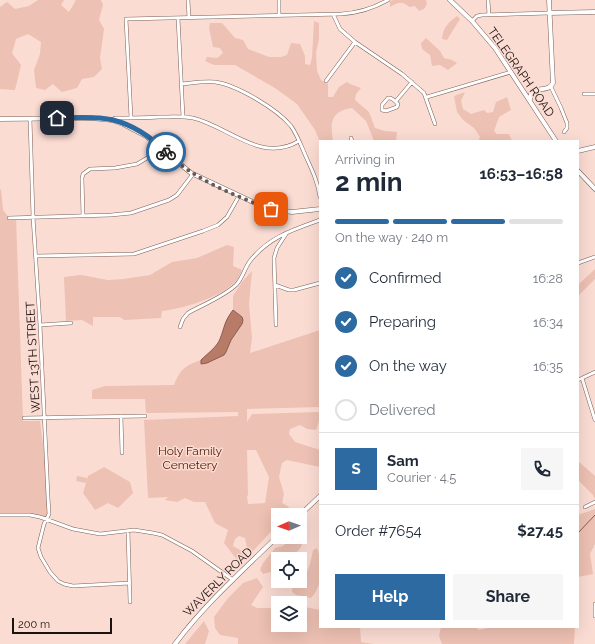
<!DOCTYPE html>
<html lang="en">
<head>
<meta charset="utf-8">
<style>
  body { margin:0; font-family:Raleway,sans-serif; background:#f6f6f7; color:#1f2937; height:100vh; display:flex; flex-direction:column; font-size:15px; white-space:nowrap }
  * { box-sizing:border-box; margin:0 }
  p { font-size:13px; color:#747a83 }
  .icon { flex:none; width:22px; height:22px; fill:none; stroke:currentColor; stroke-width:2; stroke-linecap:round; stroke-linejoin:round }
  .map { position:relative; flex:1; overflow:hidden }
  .sheet { position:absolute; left:319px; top:140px; width:260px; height:488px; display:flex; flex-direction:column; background:#fff; border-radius:0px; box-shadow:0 4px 16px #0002 }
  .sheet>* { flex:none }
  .needle { width:26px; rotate:268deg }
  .buttons { position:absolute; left:271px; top:508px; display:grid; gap:8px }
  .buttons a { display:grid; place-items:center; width:36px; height:36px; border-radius:0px; background:#fff; box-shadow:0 4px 16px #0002; font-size:20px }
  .scale { position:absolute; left:12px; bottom:10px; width:100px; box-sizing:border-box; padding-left:4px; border:2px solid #1c120f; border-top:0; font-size:11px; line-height:14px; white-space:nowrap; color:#1c120f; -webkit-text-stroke:3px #fbdcd3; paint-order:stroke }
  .pin { position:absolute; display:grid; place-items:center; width:34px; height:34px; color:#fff; margin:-17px; border-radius:8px; box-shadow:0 2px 6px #0006 }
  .courier { position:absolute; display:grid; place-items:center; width:40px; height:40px; margin:-20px; border:3px solid #2c6aa1; border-radius:50%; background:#fff; color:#222; box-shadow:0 1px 5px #0007 }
  .summary em { font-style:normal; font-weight:700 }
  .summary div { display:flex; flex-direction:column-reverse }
  .summary { display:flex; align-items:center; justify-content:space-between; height:68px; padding:0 16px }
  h1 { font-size:26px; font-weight:700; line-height:30px }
  .bar { display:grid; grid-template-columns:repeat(4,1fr); gap:6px 4px; align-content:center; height:48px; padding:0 16px }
  .bar i { height:5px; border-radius:3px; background:#e0e1e3 }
  .bar .selected { background:#2c6aa1 }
  .bar p { grid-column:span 4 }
  .line { display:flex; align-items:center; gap:10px; padding:0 16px; border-top:1px solid #e0e1e3 }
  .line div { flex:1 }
  .round { display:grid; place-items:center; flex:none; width:42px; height:42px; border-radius:0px; background:#f6f6f7 }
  ol { padding:0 16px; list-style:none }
  li { display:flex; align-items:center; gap:12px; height:44px }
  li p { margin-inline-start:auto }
  li .icon { padding:4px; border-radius:50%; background:#2c6aa1; color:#fff; stroke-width:4 }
  li:last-child { color:#747a83 }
  li i { width:22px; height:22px; border:2px solid #e0e1e3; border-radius:50% }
  .button { display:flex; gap:8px; margin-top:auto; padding:8px 16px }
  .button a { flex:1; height:46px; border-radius:0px; background:#2c6aa1; color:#fff; font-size:16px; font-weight:700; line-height:46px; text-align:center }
  .button a+a { background:#f6f6f7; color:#1f2937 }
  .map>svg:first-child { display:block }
  .green { fill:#edc1b3; fill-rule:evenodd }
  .water { fill:#b87b68; stroke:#895c4d }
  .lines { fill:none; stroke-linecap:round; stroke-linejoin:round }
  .stream { stroke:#895c4d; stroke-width:1 }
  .street-casing { stroke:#7a6057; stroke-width:4 }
  .secondary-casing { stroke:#7a6057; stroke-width:5 }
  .street { stroke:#fff; stroke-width:3 }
  .secondary { stroke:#fff; stroke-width:4 }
  .done { stroke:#6a5954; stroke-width:4; stroke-dasharray:0 7.2 }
  .route { stroke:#2c6aa1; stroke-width:5 }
  .labels { text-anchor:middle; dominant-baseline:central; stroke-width:3; stroke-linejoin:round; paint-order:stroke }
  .street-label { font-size:12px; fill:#1c120f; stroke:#fbdcd3 }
  .park-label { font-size:12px; fill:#4f1703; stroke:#fbdcd3 }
</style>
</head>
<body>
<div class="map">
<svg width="595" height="644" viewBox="0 0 595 644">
  <rect width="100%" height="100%" fill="#fbdcd3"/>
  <path class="green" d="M38,0H64L61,5L69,12L76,0H101L103,5L99,20L104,29L100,58L102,69L94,77L82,79L77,88L62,92L53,84L45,90L36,88L34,70L40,54L41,42L28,34L16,39L12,53L21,65L15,90L0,89V7L7,2L15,9L29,6Z
    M394,0H426L427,4L424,9L419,11L415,6L409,7C402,0 397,3 390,7V1Z
    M457,16L460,19L447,40L442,39C443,27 448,23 457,16Z
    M314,21L319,23V39L316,52L317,71L321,80L328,84V97H333L339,87L347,82L350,84L361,88L356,94L355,100L369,112L375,128L385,131L397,132L396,141H374L366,121L352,108C331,111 330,122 333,141H320V142L315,130L297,104L275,88L235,65H214L205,61L207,57L217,58L223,53L220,48L213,47L209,28L210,23H222L235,38L243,40L248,49L269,57H281L287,55L291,43L300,44L305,56V64L310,65L312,58Z
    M426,38L440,51L444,58L452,60L457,63L448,70L440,65L432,66L430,55L422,49L421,43Z
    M465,92L461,101L463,109L471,114L484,110L487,113L493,112L496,102L507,97L511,110L499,117L494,131L497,134H509L512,141H478L480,137L474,128L463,120L457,112L454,96Z
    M1,189L3,210L9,218L16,217L23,421H40C42,440 53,505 46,518L40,517L0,515V190Z
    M227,245L234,247L233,266L242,270C240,274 239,279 236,281C222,297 182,309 162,311L161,318L124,320L120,317H93V326L82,320L66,321L64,277L81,275L108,280L123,279L150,275L172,262L197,258Z
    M595,269V279L578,296V285Z
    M252,271L249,304L252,338L250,353L320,330V407L247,409V422L252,414L320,412V418L316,430L307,429L300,425L290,429L289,434L295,442L320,450V467L287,460L282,463L279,477L284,494L282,503L289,507L285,515H278V524L253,551L248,552L245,538L239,536L235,539L233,546L242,551L244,558L238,561L224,543L228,530L215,523L205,502H194L185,498L177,502L165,500L168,497L148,498L144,420L238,416V412L146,413L145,399H92V390L105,386L174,385C180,370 185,365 201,360V363L226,352L231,340L242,324V317L233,310V296L242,282ZM247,450H256L269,477L265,503L248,504L247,496L248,495Z
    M578,461L595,476V499L593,495L578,480Z
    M104,467L130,482L133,493L118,508L108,503L95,510L83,493L86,483L76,481L77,476L87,478L86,483L88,476Z
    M595,509V544L590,554L593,574L578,577V515Z
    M293,537H298L303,540L301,547L291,559H278L277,570L263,574L260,570L263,563L275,548L283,546Z
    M317,548C323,564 323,586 311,598L296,595L292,592L293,584C309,574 309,570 313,550Z
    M257,578L263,587L251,605L257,608H278V625H300V606L320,610V627H360L361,642L374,644H238V638L220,635L215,628L214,617L228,598L243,583Z
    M204,621L209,631L205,644H185Z
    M441,627H476L479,630L493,627H575L574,644H442L439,636Z"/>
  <path class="water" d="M233,310L242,317L243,320L242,324L231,340L226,352L224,355L207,363L201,364V360C207,354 217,347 220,339C225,326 224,322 233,310Z"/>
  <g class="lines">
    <path class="stream" d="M578,533L595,515"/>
    <g class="street-casing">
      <path id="street" d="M188,0L189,18
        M279,0V15
        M488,0L489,15
        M333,14L340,29L355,42L402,74L424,93L435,124
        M178,18L183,117
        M472,21L477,16L482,15L549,13
        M326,81L355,42
        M181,84C192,83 204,81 215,82C237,85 277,109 291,126C298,136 302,148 307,159C313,172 318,183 320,197
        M551,87L561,108L567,123V128L564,132
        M584,94H595
        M427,97L511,72
        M388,98C392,97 395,101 398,104L397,107L386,111L382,110V105Z
        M396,101L412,82
        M131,118L126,19L341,14C359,13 372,9 388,0
        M30,119L33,217L40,325L48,497L49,514L44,524L38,548L41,557L50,572L58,581L64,584L73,586L130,583
        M112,120L115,118C130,118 144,118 159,117C170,117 181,116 193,118C228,126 261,164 299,141
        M351,138L352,141
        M83,216L82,178L83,174L90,169L115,168L137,164L152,155L161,147
        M9,218L111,215L131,213L169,200L177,195L193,174
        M37,256L134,254L203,231L218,225L227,217L239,196
        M578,263L595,257
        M275,285L289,290H294L320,283
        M40,325L71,323
        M276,325L274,258L277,248L286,234
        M180,327L183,319L188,313C204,304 223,297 236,285C243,278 244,269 250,261C269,237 292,230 320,220
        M582,378L595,420
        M578,380L595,372
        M121,416L122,453
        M24,418L145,416
        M585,507L595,502
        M0,515H30L40,517L73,529L100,534L134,530L153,533L162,535L192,551L233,580
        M128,531L130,602
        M595,604V616"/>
    </g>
    <g class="secondary-casing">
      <path id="secondary" d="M450,0L472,21L495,48L556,141
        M549,13L595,12
        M530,99L531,94L533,91C540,88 549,91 553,83L549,0
        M0,119L91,118L112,120L123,124L146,136L191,173L255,203L271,209L292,212L320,209
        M578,151L595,147
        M578,171L595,189
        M300,515L320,496
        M175,644C205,604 242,571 278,536"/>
    </g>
    <use href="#street" class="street"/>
    <use href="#secondary" class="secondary"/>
  </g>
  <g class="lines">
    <path class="done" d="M166,152C193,179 235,196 271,209"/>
    <path class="route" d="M57,118C75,118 95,116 113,120C133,125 152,138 166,152"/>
  </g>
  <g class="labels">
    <g class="street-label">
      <text transform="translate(521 72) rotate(55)">TELEGRAPH ROAD</text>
      <text transform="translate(33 357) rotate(-93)">WEST 13TH STREET</text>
      <text transform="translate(218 582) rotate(-45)">WAVERLY ROAD</text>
    </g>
    <g class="park-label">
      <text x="190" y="451">Holy Family<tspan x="190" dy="14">Cemetery</tspan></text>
    </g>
  </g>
</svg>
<div class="buttons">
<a><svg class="needle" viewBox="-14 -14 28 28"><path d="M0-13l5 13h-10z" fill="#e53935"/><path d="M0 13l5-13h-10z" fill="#747a83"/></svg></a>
<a><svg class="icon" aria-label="locate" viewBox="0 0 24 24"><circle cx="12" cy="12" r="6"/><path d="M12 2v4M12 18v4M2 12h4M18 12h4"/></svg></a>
<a><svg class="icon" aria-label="layers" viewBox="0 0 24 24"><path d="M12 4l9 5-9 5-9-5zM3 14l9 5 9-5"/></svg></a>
</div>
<div class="scale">200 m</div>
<div class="pin" style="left:271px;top:209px;background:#ea580c"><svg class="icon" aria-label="bag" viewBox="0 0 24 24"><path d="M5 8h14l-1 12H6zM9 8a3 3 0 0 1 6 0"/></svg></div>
<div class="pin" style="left:57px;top:118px;background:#1f2937"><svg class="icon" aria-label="home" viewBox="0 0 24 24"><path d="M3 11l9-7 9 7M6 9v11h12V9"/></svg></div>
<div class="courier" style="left:166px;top:152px"><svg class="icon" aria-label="bike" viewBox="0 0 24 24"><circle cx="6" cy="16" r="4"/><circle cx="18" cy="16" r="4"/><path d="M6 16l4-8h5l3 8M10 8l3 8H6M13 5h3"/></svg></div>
<section class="sheet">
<div class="summary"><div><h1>2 min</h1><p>Arriving in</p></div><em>16:53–16:58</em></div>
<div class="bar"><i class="selected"></i><i class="selected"></i><i class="selected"></i><i></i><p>On the way · 240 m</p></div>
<ol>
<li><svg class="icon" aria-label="check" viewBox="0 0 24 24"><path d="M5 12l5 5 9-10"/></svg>Confirmed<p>16:28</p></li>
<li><svg class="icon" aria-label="check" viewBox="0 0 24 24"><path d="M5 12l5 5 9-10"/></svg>Preparing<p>16:34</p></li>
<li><svg class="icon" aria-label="check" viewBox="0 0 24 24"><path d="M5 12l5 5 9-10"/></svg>On the way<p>16:35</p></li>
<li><i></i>Delivered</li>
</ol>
<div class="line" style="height:72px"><b class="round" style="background:#2c6aa1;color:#fff">S</b><div><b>Sam</b><p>Courier · 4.5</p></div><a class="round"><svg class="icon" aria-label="phone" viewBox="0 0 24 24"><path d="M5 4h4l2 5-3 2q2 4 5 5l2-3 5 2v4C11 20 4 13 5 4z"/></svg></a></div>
<div class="line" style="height:52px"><div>Order #7654</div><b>$27.45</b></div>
<div class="button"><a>Help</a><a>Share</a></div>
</section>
</div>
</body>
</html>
